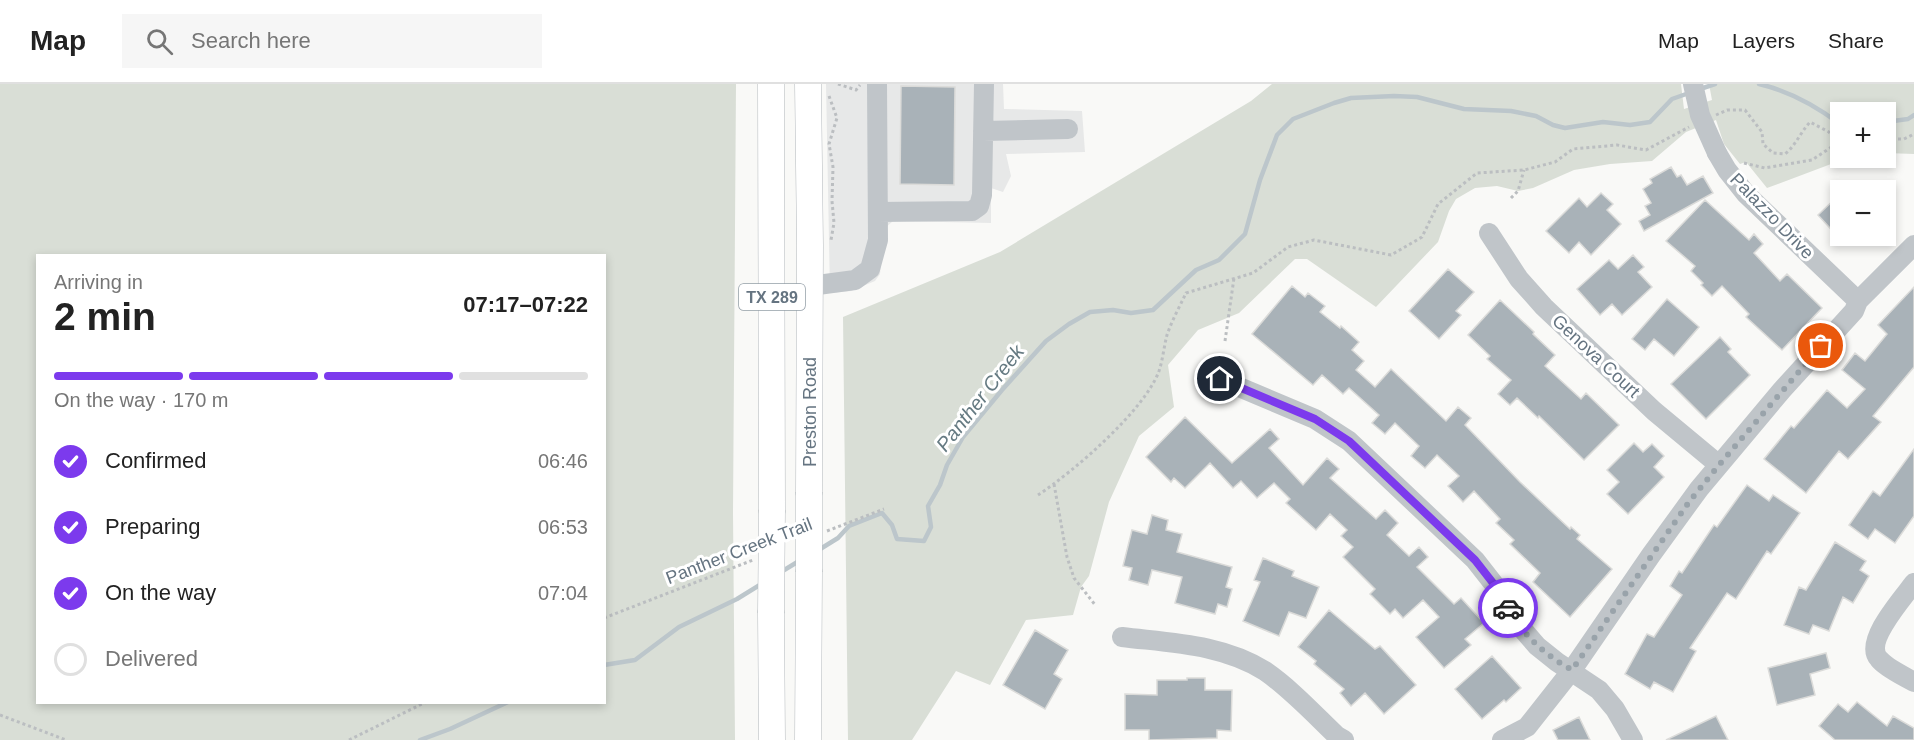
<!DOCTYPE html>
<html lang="en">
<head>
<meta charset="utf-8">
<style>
  body { margin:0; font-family:Helvetica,sans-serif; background:#f6f6f6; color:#222; height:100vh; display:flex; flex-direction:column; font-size:22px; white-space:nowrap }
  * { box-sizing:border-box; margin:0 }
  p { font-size:20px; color:#767676 }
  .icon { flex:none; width:33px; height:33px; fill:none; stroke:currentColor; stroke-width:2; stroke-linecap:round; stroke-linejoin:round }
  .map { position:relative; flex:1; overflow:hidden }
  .drawer { position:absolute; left:36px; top:170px; width:570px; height:450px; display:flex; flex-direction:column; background:#fff; border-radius:0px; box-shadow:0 3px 9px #0003 }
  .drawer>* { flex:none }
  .controls { position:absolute; left:1830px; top:18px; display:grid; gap:12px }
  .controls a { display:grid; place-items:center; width:66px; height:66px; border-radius:0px; background:#fff; box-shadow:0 3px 9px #0003; font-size:30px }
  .pin { position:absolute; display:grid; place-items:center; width:51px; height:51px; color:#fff; margin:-26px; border:3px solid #fff; border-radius:50%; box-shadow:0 2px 6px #0007 }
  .courier { position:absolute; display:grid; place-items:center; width:60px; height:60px; margin:-30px; border:4px solid #7c3aed; border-radius:50%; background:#fff; color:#222; box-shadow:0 2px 8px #0007 }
  .head em { font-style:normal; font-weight:700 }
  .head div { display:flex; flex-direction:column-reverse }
  .head { display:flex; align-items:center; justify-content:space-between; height:102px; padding:0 18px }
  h1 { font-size:39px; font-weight:700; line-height:45px }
  .bar { display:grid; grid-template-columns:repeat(4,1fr); gap:9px 6px; align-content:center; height:72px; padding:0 18px }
  .bar i { height:8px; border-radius:4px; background:#e0e0e0 }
  .bar .active { background:#7c3aed }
  .bar p { grid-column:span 4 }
  ol { padding:0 18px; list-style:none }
  li { display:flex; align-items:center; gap:18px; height:66px }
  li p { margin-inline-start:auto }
  li .icon { padding:6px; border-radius:50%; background:#7c3aed; color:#fff; stroke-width:4 }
  li:last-child { color:#767676 }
  li i { width:33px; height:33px; border:3px solid #e0e0e0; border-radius:50% }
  header { display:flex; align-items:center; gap:36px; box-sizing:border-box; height:84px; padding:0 30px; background:#fff; border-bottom:2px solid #e0e0e0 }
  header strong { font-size:28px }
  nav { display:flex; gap:33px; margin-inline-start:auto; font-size:21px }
  .search { width:420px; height:54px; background:#f6f6f6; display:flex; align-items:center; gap:15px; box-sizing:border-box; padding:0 21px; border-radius:0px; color:#767676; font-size:22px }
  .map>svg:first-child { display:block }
  .built { fill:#e7e8e8 }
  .green { fill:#d9ded6; fill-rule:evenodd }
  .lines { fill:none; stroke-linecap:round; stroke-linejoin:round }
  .stream { stroke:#bcc6cb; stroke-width:4.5 }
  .building { fill:#a9b2b8; stroke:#dbdbd9; stroke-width:1.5 }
  .major-casing { stroke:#b4b9bd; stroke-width:27 }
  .path { stroke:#bbbec1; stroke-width:3; stroke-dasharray:3 3; stroke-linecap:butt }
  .minor { stroke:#c0c5c9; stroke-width:20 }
  .major { stroke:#fff; stroke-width:26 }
  .major-bridge-casing { stroke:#b4b9bd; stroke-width:27; stroke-linecap:butt }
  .minor-bridge { stroke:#c0c5c9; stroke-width:20 }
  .major-bridge { stroke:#fff; stroke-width:26 }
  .done { stroke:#99a3aa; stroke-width:6; stroke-dasharray:0 10.8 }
  .route { stroke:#7c3aed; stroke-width:8 }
  .labels { text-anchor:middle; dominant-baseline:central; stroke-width:6; stroke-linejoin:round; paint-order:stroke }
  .shield { fill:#fff; stroke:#939ea7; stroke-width:1.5 }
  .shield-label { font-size:16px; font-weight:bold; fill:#657481 }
  .street-label { font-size:18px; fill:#657481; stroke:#fff }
  .water-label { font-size:20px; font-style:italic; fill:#657a82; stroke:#fff }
</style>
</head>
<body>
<header>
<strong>Map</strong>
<div class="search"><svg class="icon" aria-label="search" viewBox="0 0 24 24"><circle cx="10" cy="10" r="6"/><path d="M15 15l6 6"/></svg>Search here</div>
<nav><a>Map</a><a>Layers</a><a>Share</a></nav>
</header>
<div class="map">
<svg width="1914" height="656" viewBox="0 0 1914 656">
  <rect width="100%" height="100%" fill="#f9f9f7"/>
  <path class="built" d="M826,0H1003L1004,25L1082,27L1085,68L1006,70L1011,92L1003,108L991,104V139L893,137L884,145L880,190L875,197L851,207L830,209Z"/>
  <path class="green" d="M0,0H736L733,429L735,656H0ZM38,171H604V618H38Z
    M1272,0H1681L1684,25L1712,16L1709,0H1914V70L1886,69V28H1840V74H1847L1767,104L1746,78L1740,80L1724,60L1716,36L1686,48L1652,77L1610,80L1574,86L1533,104L1518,107L1497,102L1475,104L1456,115L1449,127L1438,158L1376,223L1307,175H1295L1239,229L1198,246L1168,281L1174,323L1139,352L1109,418L1089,492L1081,503L1073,531L1026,536L990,601L956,587L912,656H848L843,233L1000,168L1251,17Z"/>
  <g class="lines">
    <path class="stream" d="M1759,0C1789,7 1816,22 1840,40
      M1700,5L1715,0
      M1886,38L1908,35L1914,31
      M817,467L838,454L849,442L882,429L892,441L897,455L924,457L931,443L928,422L940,401L947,381L963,353L1002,306L1046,257L1069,240L1090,228L1113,226L1131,229L1153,226L1196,186L1219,176L1245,150L1260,96L1277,51L1293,35L1334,19L1351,14L1394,12L1417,13L1464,25L1511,27L1536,32L1553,41L1565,44L1603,38L1630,41L1650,38L1672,15L1689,9
      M781,488L799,477
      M604,581L635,576L679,543L737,515L763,499
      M420,656L450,645L508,618"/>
  </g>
  <path class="building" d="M901,2L955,3L954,101L900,100Z
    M1671,83L1677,93L1681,91L1687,101L1703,92L1713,109L1644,147L1639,137L1650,131L1645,122L1651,119L1643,105L1652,99L1650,95Z
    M1601,109L1613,120L1607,126L1621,140L1591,171L1579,158L1569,169L1546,147L1579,114L1587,123Z
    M1840,110V155L1818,131Z
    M1705,116L1749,156L1754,150L1763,160L1754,169L1780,197L1787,190L1822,224L1782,266L1746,233L1749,230L1722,202L1712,212L1701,201L1703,199L1691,187L1695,182L1666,157Z
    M1633,171L1644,183L1638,188L1652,203L1622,231L1612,220L1600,231L1577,205L1609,176L1618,185Z
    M1448,185L1474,208L1456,227L1461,231L1439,255L1409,227Z
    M1292,202L1305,213L1308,209L1325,222L1320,228L1340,244L1341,242L1359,258L1352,266L1364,277L1356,286L1375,303L1391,285L1446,337L1458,323L1471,334L1465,341L1520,398L1570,445L1571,443L1580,451L1577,455L1612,485L1570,533L1533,498L1540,489L1510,460L1514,456L1496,439L1500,435L1474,407L1463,418L1448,402L1459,392L1437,371L1425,384L1411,372L1419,362L1395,339L1385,350L1372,339L1379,331L1349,304L1343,310L1322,291L1313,301L1252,250Z
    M1914,203V283L1873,332L1881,338L1848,375L1839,367L1806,409L1764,375L1791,342L1794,344L1827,306L1847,324L1865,305L1842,286L1855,269L1865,277L1887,250L1878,241Z
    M1667,215L1699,243L1674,272L1654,255L1645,266L1632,255Z
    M1500,216L1534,248L1533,250L1555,271L1545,282L1581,315L1586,309L1619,341L1584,376L1539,332L1538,334L1517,314L1510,321L1498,310L1511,296L1487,275L1490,272L1468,251Z
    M1720,253L1731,265L1728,268L1750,291L1706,335L1671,300Z
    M1185,333L1232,379L1270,345L1279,355L1269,364L1303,401L1327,374L1339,385L1330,394L1376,435L1385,426L1398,439L1387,451L1409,472L1419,463L1428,473L1417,483L1454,520L1461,514L1484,539L1465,555L1471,561L1444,584L1416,553L1439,533L1423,516L1403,534L1395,525L1390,530L1370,510L1375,505L1343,473L1353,463L1341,452L1347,446L1330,430L1316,446L1286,419L1290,415L1274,399L1257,414L1241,397L1233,404L1210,379L1185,404L1174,394L1171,398L1146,373Z
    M1634,359L1643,368L1652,360L1664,372L1654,383L1664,393L1628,430L1607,410L1619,398L1607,386Z
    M1914,365V432L1895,459L1875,445L1868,455L1849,441L1873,407L1880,412Z
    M1747,401L1769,417L1773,411L1800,429L1771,470L1767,467L1736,515L1727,509L1690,564L1696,567L1673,608L1654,598L1650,605L1625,590L1647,550L1654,553L1682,511L1670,502L1679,487L1682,489L1714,441L1717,443Z
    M1152,431L1168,436L1166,446L1182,450L1177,468L1232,483L1226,503L1232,505L1227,523L1218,520L1215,530L1175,519L1182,493L1152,486L1148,501L1129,496L1132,484L1123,482L1132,446L1147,450Z
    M1835,458L1866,477L1860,486L1869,492L1853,519L1843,513L1829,547L1813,541L1809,550L1784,541L1799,503L1806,506Z
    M1263,474L1294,487L1292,492L1319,503L1306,534L1289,528L1279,552L1243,537L1260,498L1254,496Z
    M1329,526L1375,565L1380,562L1416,601L1384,630L1365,609L1351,622L1340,609L1344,605L1314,580L1316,577L1298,563Z
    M1035,546L1068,566L1054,590L1062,595L1045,625L1003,601Z
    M1826,569L1830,584L1810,590L1815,611L1777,621L1768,584Z
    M1492,572L1521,604L1506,618L1504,616L1482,635L1455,605Z
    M1187,594H1205V606H1232L1231,647L1217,646V654L1149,656V646H1125V610L1157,611V596H1187Z
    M1857,618L1887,642L1893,632L1914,644V656H1835L1819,642L1838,620L1848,628Z
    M1716,632L1728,656H1666Z
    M1579,633L1590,656H1558L1553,646Z"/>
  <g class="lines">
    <g class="major-casing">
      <path id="major" d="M771,0L772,426
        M808,0L810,161L809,408
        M771,529L772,656
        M808,656L809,488"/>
    </g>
    <path class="path" d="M838,0L856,6L860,1
      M829,12L837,34L829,60L833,83L832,117L834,139L831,156
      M1716,31L1727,26H1745L1762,48L1763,60L1773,69L1785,70C1796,61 1800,49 1810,38L1829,48L1836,60
      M1886,55H1904L1914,50
      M1744,79L1765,84L1812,76L1836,60L1840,59
      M1511,114L1518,107L1524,86
      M1225,257L1234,194
      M1054,400L1067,473L1074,494L1096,522
      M1038,411C1073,388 1145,326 1159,287C1163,275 1164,262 1167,251C1172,236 1180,222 1186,209L1253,189L1288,163L1314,156L1391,171L1422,153L1438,120L1477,89L1524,86L1555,78L1573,65L1617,61L1646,66L1689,43
      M827,447L884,425
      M604,534L753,476
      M0,631L66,656
      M349,656L426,618"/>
    <path class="minor" d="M983,47L1068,45
      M1717,69L1727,86L1746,110L1858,217
      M878,128L972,127L979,122L982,111L984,0
      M1489,149L1519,195L1544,223L1654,327L1719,381
      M810,202L855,196L870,185L878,156L877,0
      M1220,295L1315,335L1349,357L1475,476L1493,499L1518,540L1537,562L1557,578L1599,606L1615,625L1633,656
      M1914,499C1903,514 1863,558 1879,575C1886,584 1904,592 1914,598
      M1122,553C1171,559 1222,560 1265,587C1291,605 1314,630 1337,652L1344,656
      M1502,656L1527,643L1572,586L1651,471L1699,405L1782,306L1854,227L1858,217L1914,161"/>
    <use href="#major" class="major"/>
    <g class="major-bridge-casing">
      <path id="major-bridge" d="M809,488V408
        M771,529L772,426"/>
    </g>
    <path class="minor-bridge" d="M1693,0L1700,31L1717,69"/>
    <use href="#major-bridge" class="major-bridge"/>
  </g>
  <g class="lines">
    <path class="done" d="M1508,524C1523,551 1545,571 1572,586L1689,418L1719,381L1821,262"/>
    <path class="route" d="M1220,295L1315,335L1349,357L1475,476L1493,499L1508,524"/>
  </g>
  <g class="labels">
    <rect class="shield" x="739" y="200" width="66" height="26" rx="4.5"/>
    <g class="shield-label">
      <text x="772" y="213">TX 289</text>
    </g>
    <g class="street-label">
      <text transform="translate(1772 132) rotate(46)">Palazzo Drive</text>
      <text transform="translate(1596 272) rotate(43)">Genova Court</text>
      <text transform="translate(810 328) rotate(-90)">Preston Road</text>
      <text transform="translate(739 467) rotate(-21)">Panther Creek Trail</text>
    </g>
    <g class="water-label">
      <text transform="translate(980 314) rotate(-52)">Panther Creek</text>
    </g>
  </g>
</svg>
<div class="controls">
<a>+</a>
<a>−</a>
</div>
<div class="pin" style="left:1821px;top:262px;background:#ea580c"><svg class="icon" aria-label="bag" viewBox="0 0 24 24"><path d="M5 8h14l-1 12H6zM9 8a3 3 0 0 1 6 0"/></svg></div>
<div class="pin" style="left:1220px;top:295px;background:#1f2937"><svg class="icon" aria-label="home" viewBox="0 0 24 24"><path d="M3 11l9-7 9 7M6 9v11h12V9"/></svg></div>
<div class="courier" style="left:1508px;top:524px"><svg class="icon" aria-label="car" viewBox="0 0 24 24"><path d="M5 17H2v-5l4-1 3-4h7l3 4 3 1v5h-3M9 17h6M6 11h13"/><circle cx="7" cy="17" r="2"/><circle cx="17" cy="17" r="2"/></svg></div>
<section class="drawer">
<div class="head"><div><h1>2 min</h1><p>Arriving in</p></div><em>07:17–07:22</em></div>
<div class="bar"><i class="active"></i><i class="active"></i><i class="active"></i><i></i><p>On the way · 170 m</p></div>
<ol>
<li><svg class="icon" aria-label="check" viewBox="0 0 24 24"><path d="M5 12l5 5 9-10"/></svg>Confirmed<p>06:46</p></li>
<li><svg class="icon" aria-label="check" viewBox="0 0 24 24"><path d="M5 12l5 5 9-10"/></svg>Preparing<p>06:53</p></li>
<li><svg class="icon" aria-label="check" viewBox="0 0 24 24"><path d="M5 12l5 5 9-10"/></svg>On the way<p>07:04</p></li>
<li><i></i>Delivered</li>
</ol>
</section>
</div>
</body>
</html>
